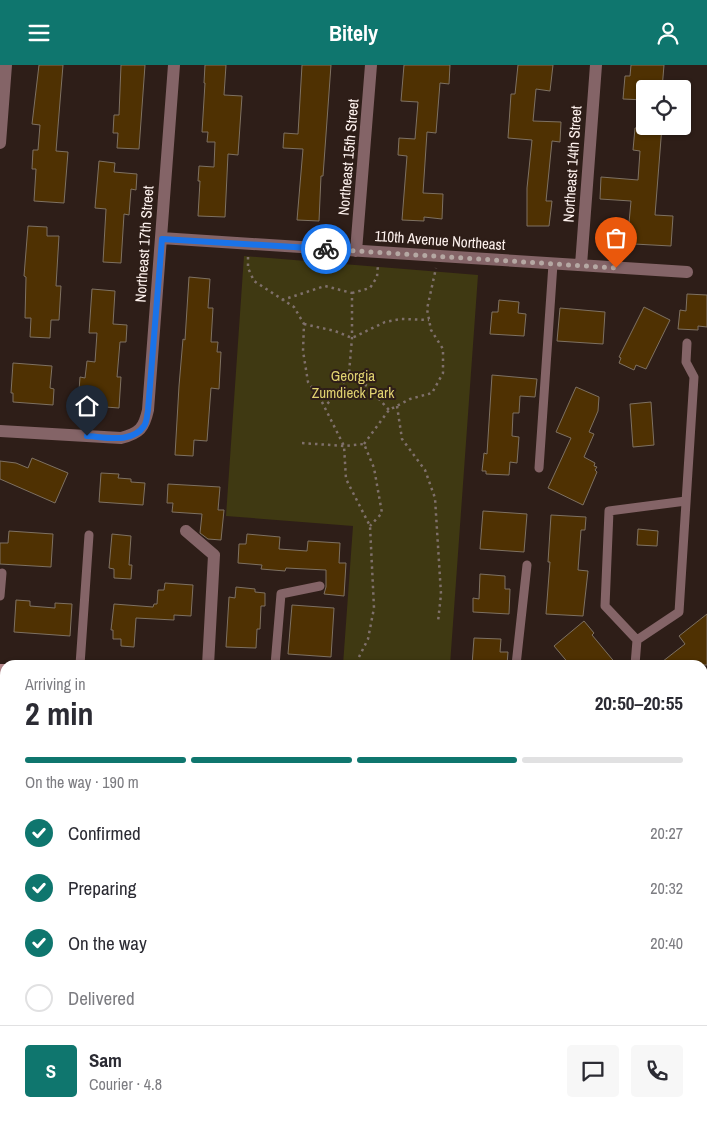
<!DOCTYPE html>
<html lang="en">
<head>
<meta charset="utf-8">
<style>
  body { margin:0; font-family:"Archivo Narrow",sans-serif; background:#f7f7f7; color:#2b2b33; height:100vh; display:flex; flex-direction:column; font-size:19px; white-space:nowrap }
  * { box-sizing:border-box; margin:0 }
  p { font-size:16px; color:#7c7c81 }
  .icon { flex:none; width:28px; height:28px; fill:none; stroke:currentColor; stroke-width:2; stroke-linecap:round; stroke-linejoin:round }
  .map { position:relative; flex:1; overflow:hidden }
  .drawer { position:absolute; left:0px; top:595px; width:708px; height:465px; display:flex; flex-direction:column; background:#fff; border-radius:15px 15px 0 0; box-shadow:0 1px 4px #0004 }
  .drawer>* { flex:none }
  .fabs { position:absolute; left:636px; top:15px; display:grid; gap:10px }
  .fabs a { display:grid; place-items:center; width:55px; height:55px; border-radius:5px; background:#fff; box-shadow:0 1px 4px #0004; font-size:25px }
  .pin { position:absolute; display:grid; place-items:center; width:42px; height:42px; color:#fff; margin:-51px -21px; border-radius:50% 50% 50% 0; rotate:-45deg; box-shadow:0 0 5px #0007 }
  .pin .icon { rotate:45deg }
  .courier { position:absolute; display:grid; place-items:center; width:50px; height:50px; margin:-25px; border:4px solid #1a73e8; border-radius:50%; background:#fff; color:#222; box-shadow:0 1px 6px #0007 }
  .overview em { font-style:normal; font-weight:700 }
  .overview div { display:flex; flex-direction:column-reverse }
  .overview { display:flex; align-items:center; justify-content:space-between; height:85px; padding:0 25px }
  h1 { font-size:32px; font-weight:700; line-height:38px }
  .bar { display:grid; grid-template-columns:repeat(4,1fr); gap:8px 5px; align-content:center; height:60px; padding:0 25px }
  .bar i { height:6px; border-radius:4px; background:#e1e1e2 }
  .bar .selected { background:#0f766e }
  .bar p { grid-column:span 4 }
  .line { display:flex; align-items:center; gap:12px; padding:0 25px; border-top:1px solid #e1e1e2 }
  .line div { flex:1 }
  .round { display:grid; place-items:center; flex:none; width:52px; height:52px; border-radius:5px; background:#f7f7f7 }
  ol { padding:0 25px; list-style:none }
  li { display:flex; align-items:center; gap:15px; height:55px }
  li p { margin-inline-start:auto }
  li .icon { padding:5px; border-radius:50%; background:#0f766e; color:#fff; stroke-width:4 }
  li:last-child { color:#7c7c81 }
  li i { width:28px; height:28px; border:2px solid #e1e1e2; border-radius:50% }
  header { display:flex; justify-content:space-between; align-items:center; height:65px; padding:0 25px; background:#0f766e; color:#fff; font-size:22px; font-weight:700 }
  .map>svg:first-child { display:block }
  .green { fill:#3f3912 }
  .building { fill:#4f3102; stroke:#7e7162 }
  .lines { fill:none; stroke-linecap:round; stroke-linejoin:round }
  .path { stroke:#7f706b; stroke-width:2.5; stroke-dasharray:2.5 4; stroke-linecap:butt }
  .service { stroke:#846467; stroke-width:9 }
  .minor { stroke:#846467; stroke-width:12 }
  .secondary { stroke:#bb8a8e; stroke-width:12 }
  .done { stroke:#b5a8a3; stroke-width:5; stroke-dasharray:0 9 }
  .route { stroke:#1a73e8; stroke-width:6 }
  .labels { text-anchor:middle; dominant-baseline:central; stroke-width:4; stroke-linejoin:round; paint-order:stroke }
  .street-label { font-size:15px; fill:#fef2ee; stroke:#2e1e18 }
  .park-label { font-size:15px; fill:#e0d170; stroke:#2e1e18 }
</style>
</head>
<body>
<header><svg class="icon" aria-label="menu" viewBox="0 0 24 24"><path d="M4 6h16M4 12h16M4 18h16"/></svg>Bitely<svg class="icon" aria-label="person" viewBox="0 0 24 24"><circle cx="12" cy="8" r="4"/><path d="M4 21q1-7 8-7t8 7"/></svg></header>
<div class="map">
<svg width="707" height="1060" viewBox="0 0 707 1060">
  <rect width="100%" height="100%" fill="#2e1e18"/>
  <path class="green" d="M244,191L478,210L450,600H343L353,461L226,451Z"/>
  <path class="building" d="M39,0H63L56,86L68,87L64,138L34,136L36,104H32L33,85H38L40,60L32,59Z
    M121,0H145L139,84L117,83L118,68H113L114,50H119Z
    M205,0H226L224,30L242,31L238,90L228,89L225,152L198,151L200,116H198L199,101L214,102L215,77H207L208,67H202L205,18H204Z
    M302,0H331L323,111H321L319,156L297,155L303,84L283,83L284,68L298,69Z
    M404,0H450L449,19L440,18L436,68L427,67L423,128L443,129L442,154L424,152V156L402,155L407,91L398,90L399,73L415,74L418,37L401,36Z
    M518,0H553L550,26L536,24L533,56L561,57L560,77L552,76L546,136H552L549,161H527V123L532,75L508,73L511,29H515Z
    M631,0H664L662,24H645V35L623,34L625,11H630Z
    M641,61H662L655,150L673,151L671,181L634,179L635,177L612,175L613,157L629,158L631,136L600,134L601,112L638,115L640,86L633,85L635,63H641Z
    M99,96L115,98L114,107L137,109L136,125L131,124L129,150L124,149L121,198L103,197L106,144L95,143Z
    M28,161L47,162V171H59L56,221H61L59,255H51L50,273L30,272L31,253H25L26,212L24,211Z
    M189,212L210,214L208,243H213L211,277H218L217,287H221L219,324L211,323L207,376L194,375L193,391L175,390L179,321L183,274L185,275Z
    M92,224L115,226L113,259L127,260L126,277H120L117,312H121L119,343L78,340L80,312L85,313L87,296L95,297L97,268H89Z
    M687,229L707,230V262L698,261V265L678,264L680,245L686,246Z
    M499,235L519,237L518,248L526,249L524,271L490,269L492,247H498Z
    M644,242L670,255L646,304L636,300L634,305L619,298L621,293L619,292Z
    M560,243L605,247L603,279L557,276Z
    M13,298L52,301L50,323L54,324L53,340L13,337V328H11Z
    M492,310L537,314L535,332L520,331L519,348H513L512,371L519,372L517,398L510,397L509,410L486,409V406H482L484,388L487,389Z
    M576,322L599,332L598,346L589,367L594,369L584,392L595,398L594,401L597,402L595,405L597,407L583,440L548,423L571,373L556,367Z
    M651,337L654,380L633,382L630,339Z
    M32,393L68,408L55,438L0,414V396L16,398L28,403Z
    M101,408L119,409L118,413L131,414V417L145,418L143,440L99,437Z
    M168,419L220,422L218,445H224L221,475L208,474L200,468L202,449L172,447L173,438H167Z
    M483,446L527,449L524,487L480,484Z
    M551,450L586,452L585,465H581L578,505L588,506L583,551L546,549L550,497H548Z
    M638,464L658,466L657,481L637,480Z
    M9,466L53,469L51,502L0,499V478H8Z
    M112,469L131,471L129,500H132L131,514L114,513V504L109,503Z
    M247,469L280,472L279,484L307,486L308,476L340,478L339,498H346L344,531L324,529L326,522V505L286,503L285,506L261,504L262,500L238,498L239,479H246Z
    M480,509L505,511V524H510L509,549L473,547V533L479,534Z
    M165,518L193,520L191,551L174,550V555L136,553L134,582L121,581V574H113V565H111L114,539L153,542L154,539H157L158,525H164Z
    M236,522L255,524V527L265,528V541H261L260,564H257L256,583L226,582L229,532L235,533Z
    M16,535L30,536V541L55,543V538L72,539L70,571L14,567Z
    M292,540L334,543L331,592L288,589Z
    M707,549V600H658L685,579L679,571Z
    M584,556L594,568L592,570L617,600H570L554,581Z
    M474,573L501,574L500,587H508L507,600H472Z"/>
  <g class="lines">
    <path class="path" d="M248,192V203L254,216L294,242L304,259L303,286L308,317L321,335L344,381L346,414L370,461L374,543L368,574L355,600
      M352,228L370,223L377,212L378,200
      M282,235L325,221L352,228V273L349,308L336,330L325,341
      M304,259L335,266L352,273L385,257L401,254L429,255
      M349,308L367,321L389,345
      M397,341L402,374L425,405L435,433L441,529L438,557
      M302,378L344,381L364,379L374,403L382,448L370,461
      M364,379L389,345L410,334L432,328L443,308V284L431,265L427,244L436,203"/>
    <path class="service" d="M539,403L553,199
      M0,531L2,508
      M637,575L605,541L609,446L686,436
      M80,600L89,470
      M275,600L281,529L320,521
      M516,600L527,500
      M635,600L637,575L679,547L694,312L686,297L687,278"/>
    <path class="minor" d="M0,78L6,0
      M161,173L687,207
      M356,186L371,0
      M581,200L596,0
      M0,366L121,373C140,368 144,363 148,345L174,0
      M186,466L214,490L208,600
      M0,950L5,951
      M63,1060V1055
      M400,1060V1055"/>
    <path class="secondary" d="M0,605H5
      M702,659H707"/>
  </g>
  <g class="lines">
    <path class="done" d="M326,184L616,203"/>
    <path class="route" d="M87,371C105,372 132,379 144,361C147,357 147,350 148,345L162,174L326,184"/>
  </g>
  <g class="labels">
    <g class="street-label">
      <text transform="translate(348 92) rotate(-85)">Northeast 15th Street</text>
      <text transform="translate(572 99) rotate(-86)">Northeast 14th Street</text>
      <text transform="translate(440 175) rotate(4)">110th Avenue Northeast</text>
      <text transform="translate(144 179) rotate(-86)">Northeast 17th Street</text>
    </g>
    <g class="park-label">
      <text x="353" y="310">Georgia<tspan x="353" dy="17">Zumdieck Park</tspan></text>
    </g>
  </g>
</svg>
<div class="fabs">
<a><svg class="icon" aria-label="locate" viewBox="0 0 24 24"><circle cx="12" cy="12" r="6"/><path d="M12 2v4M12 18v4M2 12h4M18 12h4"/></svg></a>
</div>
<div class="pin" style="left:616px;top:203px;background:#ea580c"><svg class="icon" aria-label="bag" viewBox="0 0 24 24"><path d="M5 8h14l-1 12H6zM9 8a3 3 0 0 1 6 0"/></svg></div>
<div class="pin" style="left:87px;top:371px;background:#1f2937"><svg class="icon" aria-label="home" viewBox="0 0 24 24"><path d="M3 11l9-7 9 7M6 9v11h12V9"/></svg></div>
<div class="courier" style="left:326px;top:184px"><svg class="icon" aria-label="bike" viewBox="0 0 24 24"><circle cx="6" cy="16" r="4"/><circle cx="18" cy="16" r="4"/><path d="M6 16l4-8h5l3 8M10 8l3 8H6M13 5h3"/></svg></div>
<section class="drawer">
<div class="overview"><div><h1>2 min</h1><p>Arriving in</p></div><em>20:50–20:55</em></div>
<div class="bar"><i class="selected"></i><i class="selected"></i><i class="selected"></i><i></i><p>On the way · 190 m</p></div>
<ol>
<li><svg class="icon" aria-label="check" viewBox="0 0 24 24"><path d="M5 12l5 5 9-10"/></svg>Confirmed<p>20:27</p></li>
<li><svg class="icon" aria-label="check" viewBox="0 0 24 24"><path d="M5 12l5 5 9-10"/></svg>Preparing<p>20:32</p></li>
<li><svg class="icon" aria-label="check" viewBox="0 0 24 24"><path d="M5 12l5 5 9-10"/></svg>On the way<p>20:40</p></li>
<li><i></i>Delivered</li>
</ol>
<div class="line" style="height:90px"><b class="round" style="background:#0f766e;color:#fff">S</b><div><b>Sam</b><p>Courier · 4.8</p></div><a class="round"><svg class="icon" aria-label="chat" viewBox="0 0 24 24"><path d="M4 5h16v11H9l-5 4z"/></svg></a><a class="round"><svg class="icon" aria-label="phone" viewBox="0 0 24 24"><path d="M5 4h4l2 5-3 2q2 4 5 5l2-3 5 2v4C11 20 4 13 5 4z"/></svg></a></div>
</section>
</div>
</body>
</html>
